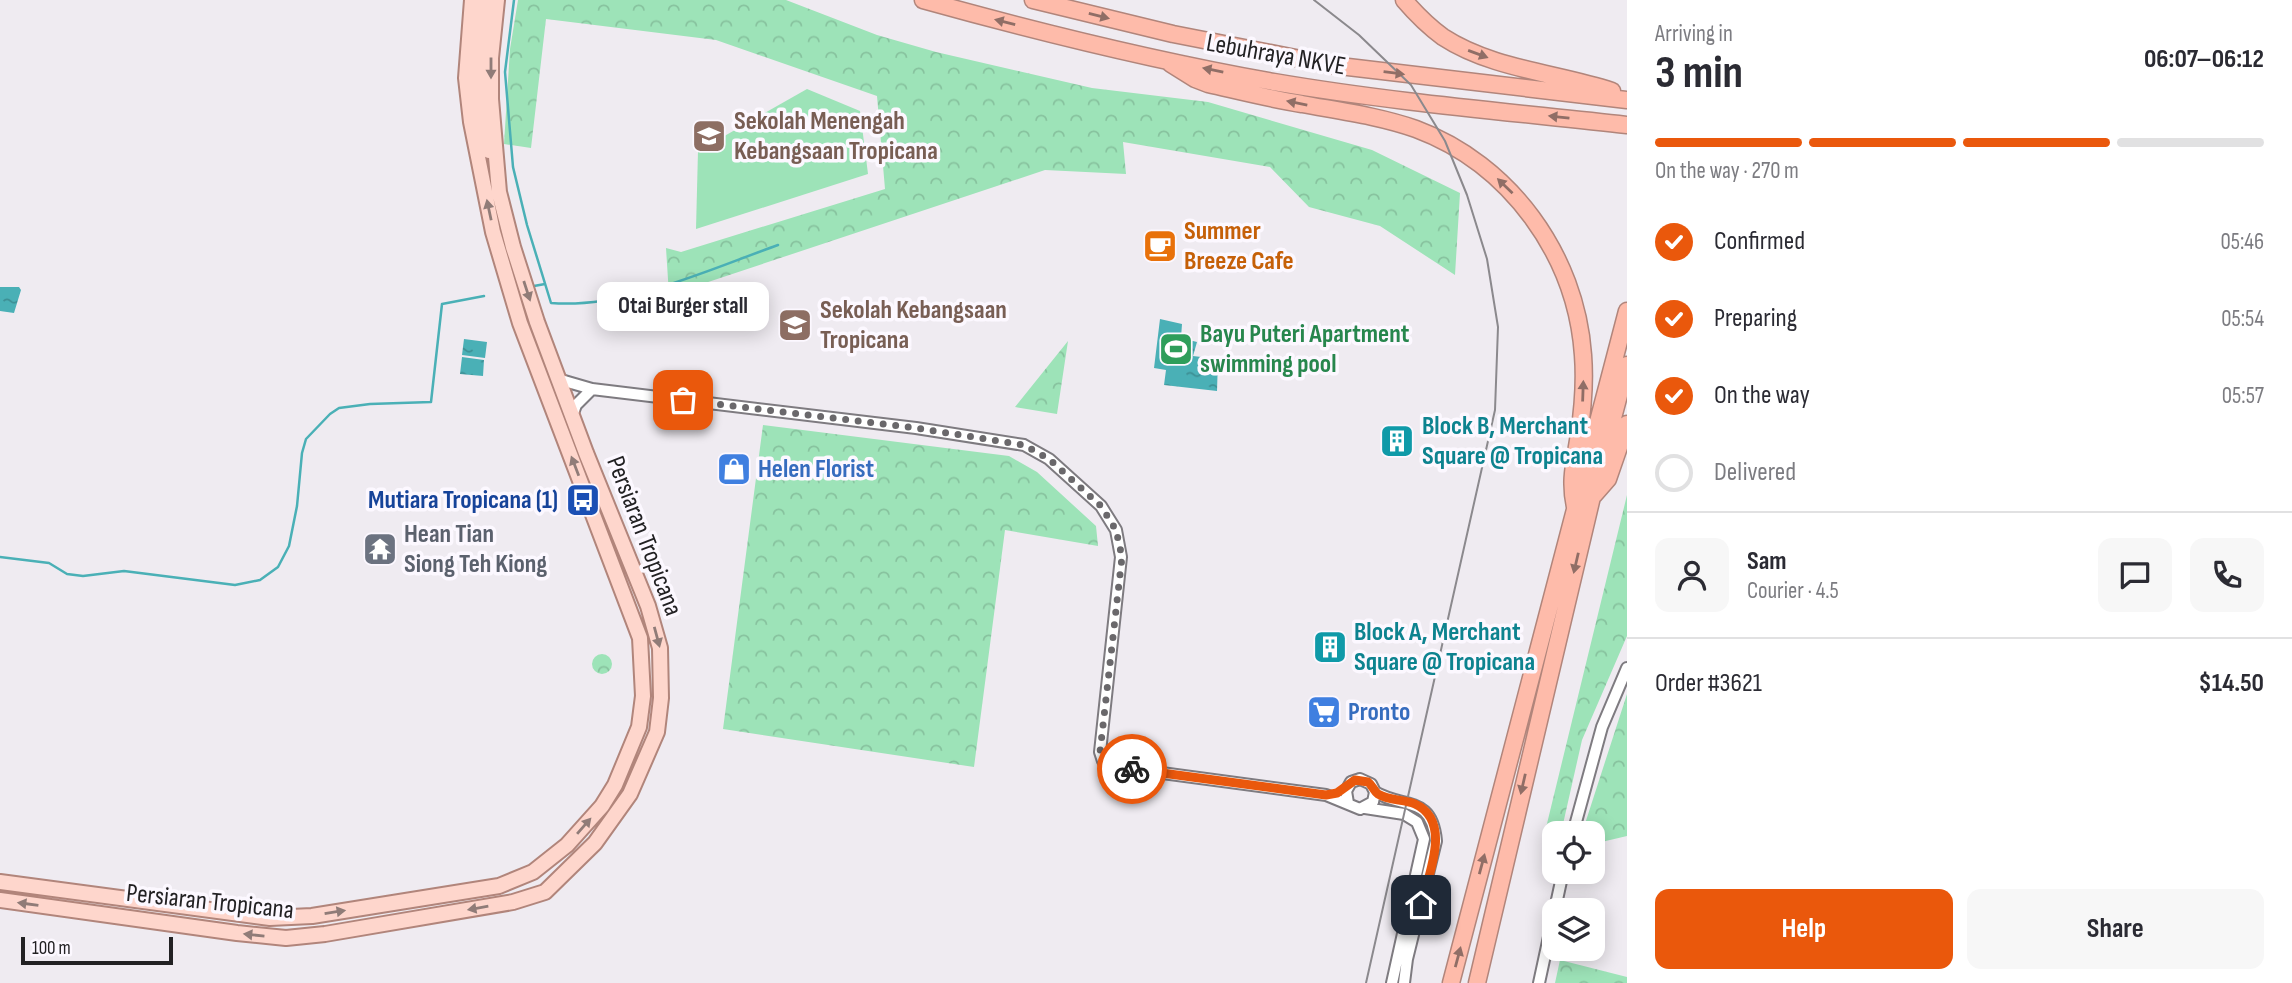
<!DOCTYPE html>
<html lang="en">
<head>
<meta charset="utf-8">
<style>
  body { margin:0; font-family:"Sofia Sans Condensed",sans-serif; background:#f7f7f7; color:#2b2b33; height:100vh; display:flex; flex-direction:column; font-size:26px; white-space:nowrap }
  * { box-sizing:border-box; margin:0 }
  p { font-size:23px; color:#7c7c81 }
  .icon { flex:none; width:38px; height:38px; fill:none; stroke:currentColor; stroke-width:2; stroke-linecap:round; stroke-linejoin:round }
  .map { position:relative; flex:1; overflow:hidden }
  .drawer { display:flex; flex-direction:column; background:#fff; width:665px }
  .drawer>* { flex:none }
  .tools { position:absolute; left:1542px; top:821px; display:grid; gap:14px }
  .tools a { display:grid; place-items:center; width:63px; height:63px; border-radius:14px; background:#fff; box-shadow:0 4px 18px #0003; font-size:35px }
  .scale { position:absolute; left:21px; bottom:18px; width:152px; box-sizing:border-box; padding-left:7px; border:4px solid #222123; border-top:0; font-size:19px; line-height:24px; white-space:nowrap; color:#222123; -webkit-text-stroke:5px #fcf8ff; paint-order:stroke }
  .pin { position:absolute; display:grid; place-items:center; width:60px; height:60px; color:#fff; margin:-30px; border-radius:14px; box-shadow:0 4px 10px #0006 }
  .courier { position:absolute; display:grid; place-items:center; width:70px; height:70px; margin:-35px; border:5px solid #ea580c; border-radius:50%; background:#fff; color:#222; box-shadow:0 2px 9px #0007 }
  .bubble { position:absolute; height:49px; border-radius:14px; background:#fff; box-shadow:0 4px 18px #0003; font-size:23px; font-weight:700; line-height:49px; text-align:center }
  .headline em { font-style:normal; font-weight:700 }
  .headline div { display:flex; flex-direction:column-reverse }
  .headline { display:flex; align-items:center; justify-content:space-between; height:119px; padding:0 28px }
  h1 { font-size:46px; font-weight:700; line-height:52px }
  .bar { display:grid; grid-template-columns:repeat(4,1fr); gap:10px 7px; align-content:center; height:84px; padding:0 28px }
  .bar i { height:9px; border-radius:5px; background:#e1e1e2 }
  .bar .active { background:#ea580c }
  .bar p { grid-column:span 4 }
  .line { display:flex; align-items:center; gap:18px; padding:0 28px; border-top:2px solid #e1e1e2 }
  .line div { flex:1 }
  .round { display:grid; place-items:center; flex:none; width:74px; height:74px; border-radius:14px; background:#f7f7f7 }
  ol { padding:0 28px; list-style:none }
  li { display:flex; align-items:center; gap:21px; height:77px }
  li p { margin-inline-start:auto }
  li .icon { padding:7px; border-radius:50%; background:#ea580c; color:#fff; stroke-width:4 }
  li:last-child { color:#7c7c81 }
  li i { width:38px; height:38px; border:4px solid #e1e1e2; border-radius:50% }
  .primary-button { display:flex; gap:14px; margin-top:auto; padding:14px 28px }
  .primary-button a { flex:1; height:80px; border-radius:14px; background:#ea580c; color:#fff; font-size:28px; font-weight:700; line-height:80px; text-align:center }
  .primary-button a+a { background:#f7f7f7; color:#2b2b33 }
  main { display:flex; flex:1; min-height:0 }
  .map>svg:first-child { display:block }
  .forest { fill:url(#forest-crowns) }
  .garden { fill:#9de3b8 }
  .water { fill:url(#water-ripples) }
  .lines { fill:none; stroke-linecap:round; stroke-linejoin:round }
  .stream { stroke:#4ab0b6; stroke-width:2.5 }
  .minor-casing { stroke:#7e7b80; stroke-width:14 }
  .major-casing { stroke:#b1857b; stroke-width:18 }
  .highway-casing { stroke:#b1857b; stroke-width:19 }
  .minor { stroke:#fff; stroke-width:10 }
  .major { stroke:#fed6cc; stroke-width:14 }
  .highway { stroke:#febbaa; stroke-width:16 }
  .tram { stroke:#8b898d; stroke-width:2 }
  .oneway { fill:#906e66 }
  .oneway2 { fill:#907c78 }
  .done { stroke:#6a686b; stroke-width:7; stroke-dasharray:0 12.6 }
  .route { stroke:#ea580c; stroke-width:9 }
  .labels { text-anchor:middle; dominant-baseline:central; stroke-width:7; stroke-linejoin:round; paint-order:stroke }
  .street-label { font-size:26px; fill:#222123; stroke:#fcf8ff }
  .education-label { font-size:26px; font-weight:bold; fill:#785e54; stroke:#fcf8ff; text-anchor:start }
  .food-label { font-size:26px; font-weight:bold; fill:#c56008; stroke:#fcf8ff; text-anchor:start }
  .leisure-label { font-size:26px; font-weight:bold; fill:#27864d; stroke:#fcf8ff; text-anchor:start }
  .culture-label { font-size:26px; font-weight:bold; fill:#0d838f; stroke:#fcf8ff; text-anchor:start }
  .shop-label { font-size:26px; font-weight:bold; fill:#366cbe; stroke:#fcf8ff; text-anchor:start }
  .transit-label { font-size:26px; font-weight:bold; fill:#164399; stroke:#fcf8ff; text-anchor:end }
  .worship-label { font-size:26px; font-weight:bold; fill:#5b616d; stroke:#fcf8ff; text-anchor:start }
</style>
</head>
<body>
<main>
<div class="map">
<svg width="1627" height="983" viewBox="0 0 1627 983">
  <defs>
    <pattern id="forest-crowns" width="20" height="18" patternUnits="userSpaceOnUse" patternTransform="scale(1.75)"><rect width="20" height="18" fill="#9de3b8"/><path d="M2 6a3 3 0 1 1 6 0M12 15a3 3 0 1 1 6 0" fill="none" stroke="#87c29e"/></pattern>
    <pattern id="water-ripples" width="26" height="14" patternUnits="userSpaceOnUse" patternTransform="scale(1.75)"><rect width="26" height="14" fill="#4ab0b6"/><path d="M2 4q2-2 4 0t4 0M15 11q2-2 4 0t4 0" fill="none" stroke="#3d8f94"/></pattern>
  </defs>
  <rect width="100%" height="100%" fill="#efebf1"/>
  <path class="forest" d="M518,0H786L877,35L936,52L1092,88L1208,102L1372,150L1460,193L1455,275L1380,226L1309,207L1270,167L1123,142L1126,174L1045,170L669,295L666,248L681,252L885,189L877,96L716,40L546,19L531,148L504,144L510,49Z
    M1068,341L1057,414L1015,407Z
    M763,425L1009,456L1037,472L1096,526L1098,546L1005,530L974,767L723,729Z
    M1627,495V636L1582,740L1561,833H1554V844L1543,840Z
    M592 664a10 10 0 1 1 20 0a10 10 0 1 1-20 0Z
    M1627,694V836L1593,844L1592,833H1582Z
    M1560,960L1627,977V983H1555Z"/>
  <path class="garden" d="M807,89L860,111L868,174L696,229L698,151Z"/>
  <path class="water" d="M0,287H19L21,290L14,313L0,311Z
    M1160,319L1182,324L1181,338L1197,342L1193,356L1218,359L1217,391L1164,385L1166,370L1154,368Z
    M464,339L487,342L485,358L462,355Z
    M462,357L484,360L483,376L460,374Z"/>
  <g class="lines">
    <path class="stream" d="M514,0L505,72L513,167L527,225L551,303C625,309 708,270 778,245
      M534,286L545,284
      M0,557L49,563L67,574L83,576L124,571L235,585L260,580L278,567L289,546L297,506L302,453L306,439L330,414L339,408L370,404L431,402L442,304L484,296"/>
    <g class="minor-casing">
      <path id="minor" d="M561,380L592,389L916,428L1024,445L1049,459L1101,506L1116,530L1121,557L1100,752L1103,761L1110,766L1326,795L1360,809L1373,802L1375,792L1371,784L1360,779L1351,782L1346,791L1348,803
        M573,413L576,405L592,389
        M1375,792C1404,809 1432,795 1436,841L1407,959L1404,983
        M1365,808L1404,814L1417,822L1424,839L1392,983
        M1573,833L1602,727L1627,668
        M1539,983L1563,872"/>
    </g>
    <g class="major-casing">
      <path id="major" d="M484,0C479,55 475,97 489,151
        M0,882L270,918L312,916L499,886L533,872L567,845L602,806L615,785L639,727L643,696L640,638L520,323L493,232L471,122L466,78L472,0
        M0,900L237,933L286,938L325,934L513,902L545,892L595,843L630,794L657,732L661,698L660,648L648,606L586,453L537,322L513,247L499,192L491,99V58L497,0"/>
    </g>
    <g class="highway-casing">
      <path id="highway" d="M923,0C1038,32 1156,61 1274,82C1391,102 1510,112 1627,125
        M1033,0L1173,34L1331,65L1627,100
        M1404,0C1416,14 1428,26 1443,37C1492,69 1557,73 1612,91
        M1171,64L1195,79L1208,84C1239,91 1270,99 1302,104C1340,111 1379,116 1416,129C1510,164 1576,255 1583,355C1585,381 1583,408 1579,434C1575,462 1569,479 1575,507
        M1594,495L1608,479L1627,424
        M1451,983L1627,311
        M1477,983L1592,497L1627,365"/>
    </g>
    <use href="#minor" class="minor"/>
    <use href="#major" class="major"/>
    <use href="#highway" class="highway"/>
    <path class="tram" d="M1314,0L1359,35L1411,85L1445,141L1467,195L1487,259L1498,327L1495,410L1366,983"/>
  </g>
  <defs><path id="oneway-solid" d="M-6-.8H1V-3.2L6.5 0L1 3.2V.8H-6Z" transform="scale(1.75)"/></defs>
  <g class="oneway">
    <use href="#oneway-solid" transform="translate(1099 16) rotate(14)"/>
    <use href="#oneway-solid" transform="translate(1005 22) rotate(-166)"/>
    <use href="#oneway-solid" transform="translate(1478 54) rotate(20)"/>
    <use href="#oneway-solid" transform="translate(1213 70) rotate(-169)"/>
    <use href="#oneway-solid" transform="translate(1394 73) rotate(7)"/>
    <use href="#oneway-solid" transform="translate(1297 103) rotate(-169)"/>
    <use href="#oneway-solid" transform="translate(1559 117) rotate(-174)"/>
    <use href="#oneway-solid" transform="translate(1505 186) rotate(-136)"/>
    <use href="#oneway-solid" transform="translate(1583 391) rotate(-88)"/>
    <use href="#oneway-solid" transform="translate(1576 563) rotate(103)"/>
    <use href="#oneway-solid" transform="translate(1523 784) rotate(103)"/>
    <use href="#oneway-solid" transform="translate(1482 864) rotate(-75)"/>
    <use href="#oneway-solid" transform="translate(1458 957) rotate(-75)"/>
  </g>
  <g class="oneway2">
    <use href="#oneway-solid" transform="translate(491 68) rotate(90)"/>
    <use href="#oneway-solid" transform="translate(489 210) rotate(-102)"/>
    <use href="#oneway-solid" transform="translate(527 291) rotate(72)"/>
    <use href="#oneway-solid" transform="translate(575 466) rotate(-111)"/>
    <use href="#oneway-solid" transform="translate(657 637) rotate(75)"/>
    <use href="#oneway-solid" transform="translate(584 826) rotate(-49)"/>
    <use href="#oneway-solid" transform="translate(28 904) rotate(-172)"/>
    <use href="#oneway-solid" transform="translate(478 908) rotate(170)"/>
    <use href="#oneway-solid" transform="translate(335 912) rotate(-9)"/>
    <use href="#oneway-solid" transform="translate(254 935) rotate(-174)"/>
  </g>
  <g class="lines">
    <path class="done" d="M683,400L916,428L1024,445L1049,459L1101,506L1116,530L1122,557L1100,752C1105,768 1117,767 1132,769"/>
    <path class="route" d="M1132,769L1326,795L1337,793L1355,780L1368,782C1372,785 1374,791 1378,794C1389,801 1404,799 1415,804C1453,821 1428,876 1421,905"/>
  </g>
  <defs>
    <g id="school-square" transform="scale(1.75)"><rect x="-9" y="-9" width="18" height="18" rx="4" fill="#8d6e63" stroke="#fcf8ff"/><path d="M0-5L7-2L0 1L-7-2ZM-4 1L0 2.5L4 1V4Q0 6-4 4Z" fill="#fff"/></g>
    <g id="cafe-square" transform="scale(1.75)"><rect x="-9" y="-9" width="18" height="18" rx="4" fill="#e8710a" stroke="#fcf8ff"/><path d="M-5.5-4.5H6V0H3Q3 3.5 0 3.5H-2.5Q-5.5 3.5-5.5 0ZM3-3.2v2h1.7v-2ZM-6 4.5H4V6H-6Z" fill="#fff"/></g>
    <g id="stadium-square" transform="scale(1.75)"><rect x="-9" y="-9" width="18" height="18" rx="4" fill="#2e9e5b" stroke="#fcf8ff"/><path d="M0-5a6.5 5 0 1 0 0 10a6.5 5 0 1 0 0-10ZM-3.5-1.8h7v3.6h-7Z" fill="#fff"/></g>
    <g id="building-square" transform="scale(1.75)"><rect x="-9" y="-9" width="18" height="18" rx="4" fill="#0f9aa8" stroke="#fcf8ff"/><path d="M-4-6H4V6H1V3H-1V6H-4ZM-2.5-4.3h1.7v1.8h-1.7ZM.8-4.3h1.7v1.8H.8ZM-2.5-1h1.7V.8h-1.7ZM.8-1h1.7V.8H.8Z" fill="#fff"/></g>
    <g id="shop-square" transform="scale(1.75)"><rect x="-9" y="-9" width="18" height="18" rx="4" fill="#3f7fe0" stroke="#fcf8ff"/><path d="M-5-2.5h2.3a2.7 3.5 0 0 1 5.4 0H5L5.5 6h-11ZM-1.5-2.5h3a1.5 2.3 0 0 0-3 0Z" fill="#fff"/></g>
    <g id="bus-square" transform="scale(1.75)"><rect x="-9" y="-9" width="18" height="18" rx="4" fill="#1a4fb4" stroke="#fcf8ff"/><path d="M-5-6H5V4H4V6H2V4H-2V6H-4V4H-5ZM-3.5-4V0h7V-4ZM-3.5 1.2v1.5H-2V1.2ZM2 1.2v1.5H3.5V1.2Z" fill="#fff"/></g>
    <g id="temple-square" transform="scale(1.75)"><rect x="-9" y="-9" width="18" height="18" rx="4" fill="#6b7280" stroke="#fcf8ff"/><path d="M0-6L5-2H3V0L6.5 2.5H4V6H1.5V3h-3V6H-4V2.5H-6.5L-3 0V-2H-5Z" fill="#fff"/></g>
    <g id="supermarket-square" transform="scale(1.75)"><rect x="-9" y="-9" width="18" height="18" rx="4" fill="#3f7fe0" stroke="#fcf8ff"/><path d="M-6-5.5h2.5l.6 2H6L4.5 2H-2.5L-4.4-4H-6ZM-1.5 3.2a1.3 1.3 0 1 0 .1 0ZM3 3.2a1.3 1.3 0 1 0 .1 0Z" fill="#fff"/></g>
  </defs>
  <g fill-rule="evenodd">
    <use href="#school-square" x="709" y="136"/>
    <use href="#cafe-square" x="1160" y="246"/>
    <use href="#school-square" x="795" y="325"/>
    <use href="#stadium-square" x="1176" y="349"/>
    <use href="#building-square" x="1397" y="441"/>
    <use href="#shop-square" x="734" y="469"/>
    <use href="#bus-square" x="583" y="500"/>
    <use href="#temple-square" x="380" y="549"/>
    <use href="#building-square" x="1330" y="647"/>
    <use href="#supermarket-square" x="1324" y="712"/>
  </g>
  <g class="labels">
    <g class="street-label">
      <text transform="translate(1276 55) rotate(10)">Lebuhraya NKVE</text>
      <text transform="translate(644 536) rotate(69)">Persiaran Tropicana</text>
      <text transform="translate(210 902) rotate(6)">Persiaran Tropicana</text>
    </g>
    <g class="education-label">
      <text x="734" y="121">Sekolah Menengah<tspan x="734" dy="30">Kebangsaan Tropicana</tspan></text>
      <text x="820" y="310">Sekolah Kebangsaan<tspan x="820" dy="30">Tropicana</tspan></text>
    </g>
    <g class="food-label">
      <text x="1184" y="231">Summer<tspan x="1184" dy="30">Breeze Cafe</tspan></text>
    </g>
    <g class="leisure-label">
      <text x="1200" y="334">Bayu Puteri Apartment<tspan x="1200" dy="30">swimming pool</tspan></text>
    </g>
    <g class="culture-label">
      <text x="1422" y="426">Block B, Merchant<tspan x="1422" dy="30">Square @ Tropicana</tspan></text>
      <text x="1354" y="632">Block A, Merchant<tspan x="1354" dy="30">Square @ Tropicana</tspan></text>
    </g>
    <g class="shop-label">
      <text x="758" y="469">Helen Florist</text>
      <text x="1348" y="712">Pronto</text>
    </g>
    <g class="transit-label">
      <text x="558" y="500">Mutiara Tropicana (1)</text>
    </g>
    <g class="worship-label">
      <text x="404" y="534">Hean Tian<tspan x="404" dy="30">Siong Teh Kiong</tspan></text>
    </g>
  </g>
</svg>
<div class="tools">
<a><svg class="icon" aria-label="locate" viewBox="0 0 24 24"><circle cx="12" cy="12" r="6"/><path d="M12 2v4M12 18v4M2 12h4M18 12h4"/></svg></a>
<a><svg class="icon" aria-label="layers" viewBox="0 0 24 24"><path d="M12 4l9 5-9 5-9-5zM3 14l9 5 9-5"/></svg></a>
</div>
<div class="scale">100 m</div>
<div class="pin" style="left:683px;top:400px;background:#ea580c"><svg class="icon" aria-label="bag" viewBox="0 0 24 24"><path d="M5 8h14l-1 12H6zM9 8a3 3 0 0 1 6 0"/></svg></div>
<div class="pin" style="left:1421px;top:905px;background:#1f2937"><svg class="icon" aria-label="home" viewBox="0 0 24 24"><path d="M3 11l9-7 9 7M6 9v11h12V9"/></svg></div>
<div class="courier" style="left:1132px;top:769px"><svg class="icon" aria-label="bike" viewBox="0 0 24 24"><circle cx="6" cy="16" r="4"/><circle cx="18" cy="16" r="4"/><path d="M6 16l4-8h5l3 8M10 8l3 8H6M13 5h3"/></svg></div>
<div class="bubble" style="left:597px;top:282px;width:172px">Otai Burger stall</div>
</div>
<section class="drawer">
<div class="headline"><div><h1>3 min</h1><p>Arriving in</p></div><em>06:07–06:12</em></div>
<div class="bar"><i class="active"></i><i class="active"></i><i class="active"></i><i></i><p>On the way · 270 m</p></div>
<ol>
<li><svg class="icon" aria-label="check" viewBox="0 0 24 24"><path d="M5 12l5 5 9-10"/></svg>Confirmed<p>05:46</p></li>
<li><svg class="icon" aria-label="check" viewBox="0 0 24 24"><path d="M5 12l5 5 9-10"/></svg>Preparing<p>05:54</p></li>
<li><svg class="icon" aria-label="check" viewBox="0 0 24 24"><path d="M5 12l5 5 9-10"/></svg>On the way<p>05:57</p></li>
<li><i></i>Delivered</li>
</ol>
<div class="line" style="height:126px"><a class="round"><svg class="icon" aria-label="person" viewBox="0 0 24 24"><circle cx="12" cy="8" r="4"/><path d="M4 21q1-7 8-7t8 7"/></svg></a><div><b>Sam</b><p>Courier · 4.5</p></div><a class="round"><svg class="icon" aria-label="chat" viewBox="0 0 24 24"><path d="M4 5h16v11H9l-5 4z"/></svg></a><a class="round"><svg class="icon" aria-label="phone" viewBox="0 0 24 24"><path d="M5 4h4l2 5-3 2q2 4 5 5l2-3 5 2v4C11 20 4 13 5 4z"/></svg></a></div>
<div class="line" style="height:91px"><div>Order #3621</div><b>$14.50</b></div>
<div class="primary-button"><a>Help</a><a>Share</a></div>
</section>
</main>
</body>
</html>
